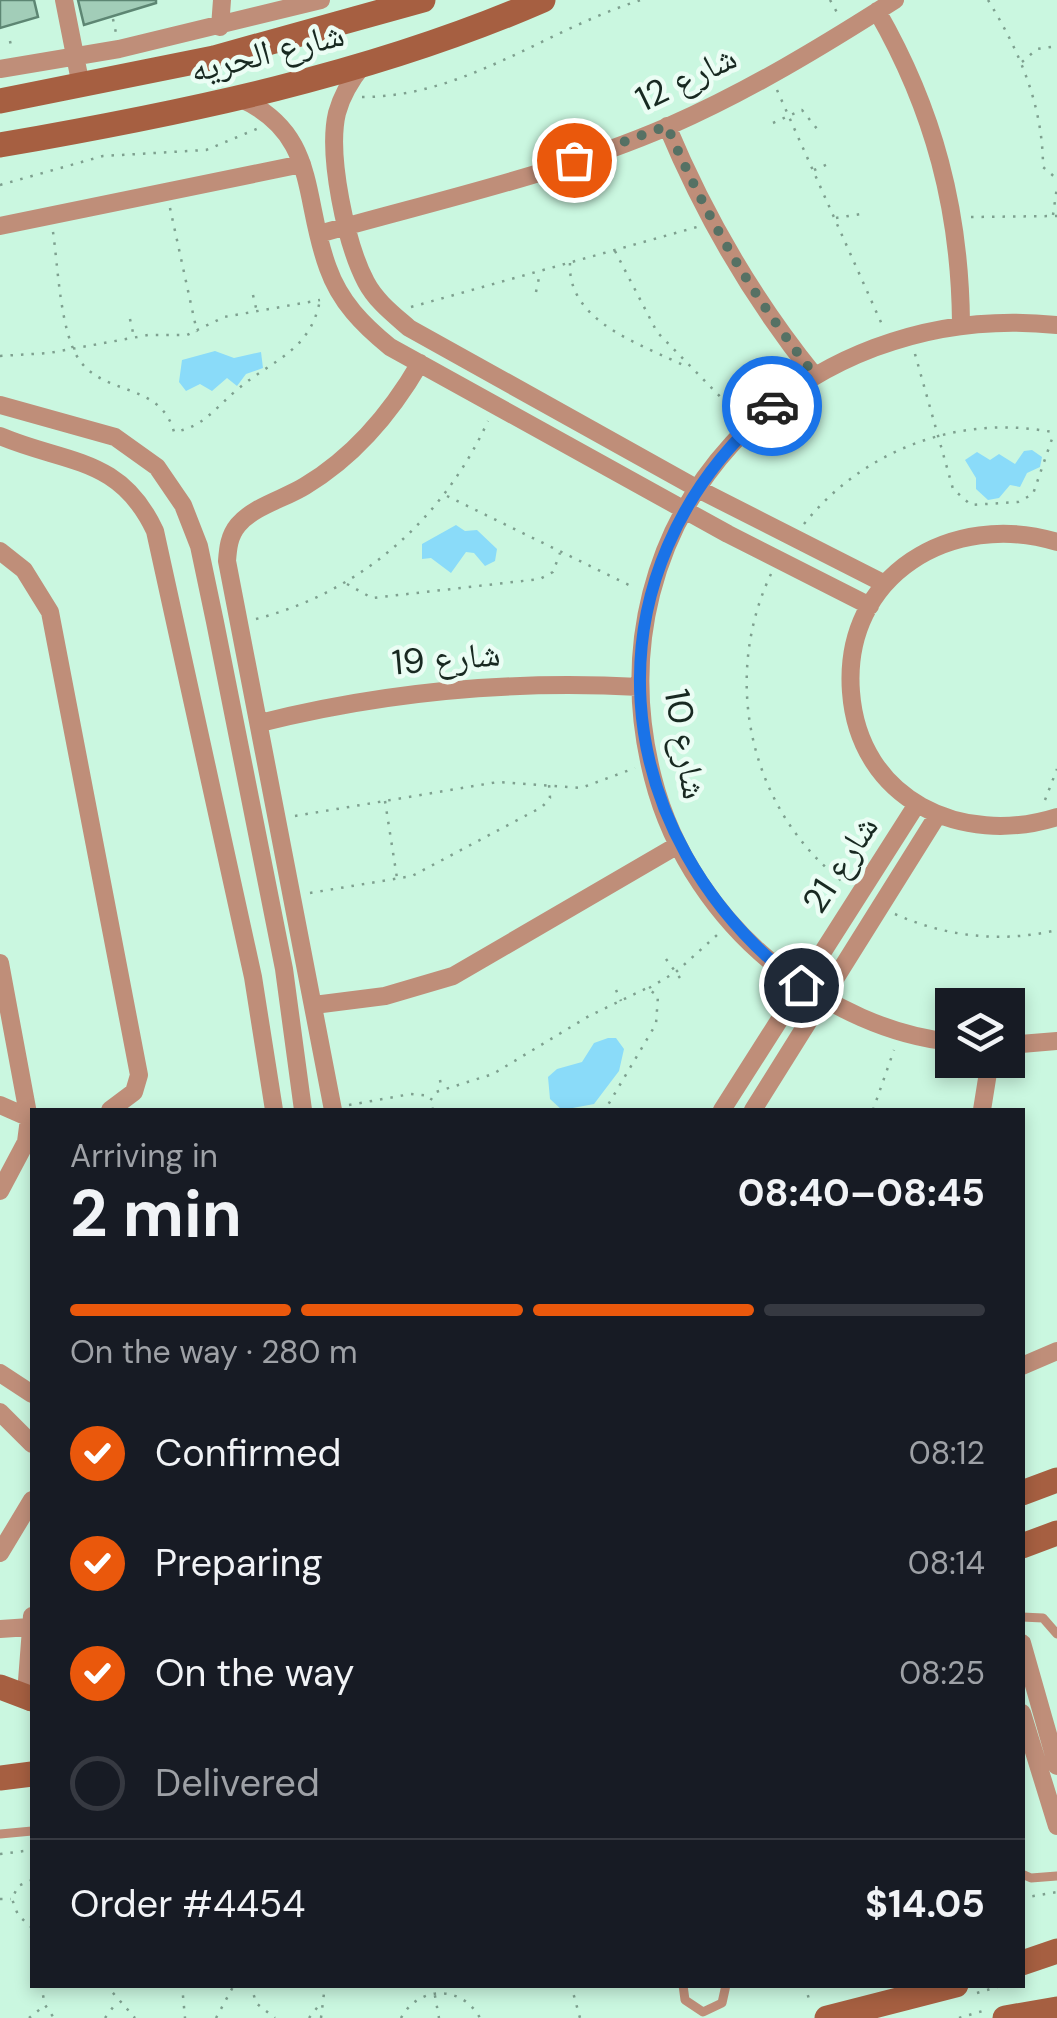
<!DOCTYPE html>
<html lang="en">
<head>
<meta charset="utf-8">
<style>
  body { margin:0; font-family:"DM Sans","Noto Naskh Arabic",sans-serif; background:#242831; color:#f1f3f6; height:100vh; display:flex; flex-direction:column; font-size:38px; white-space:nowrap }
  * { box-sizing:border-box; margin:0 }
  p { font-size:32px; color:#9ea1a6 }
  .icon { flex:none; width:55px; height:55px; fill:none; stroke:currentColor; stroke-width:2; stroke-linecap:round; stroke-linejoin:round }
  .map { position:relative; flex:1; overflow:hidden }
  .panel { position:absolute; left:30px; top:1108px; width:995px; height:880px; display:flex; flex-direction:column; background:#171b24; border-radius:0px; box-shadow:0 5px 15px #0003 }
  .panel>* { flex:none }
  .fabs { position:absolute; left:935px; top:988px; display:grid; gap:20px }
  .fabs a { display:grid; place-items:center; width:90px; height:90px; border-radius:0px; background:#171b24; box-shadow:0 5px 15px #0003; font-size:50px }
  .pin { position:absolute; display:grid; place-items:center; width:85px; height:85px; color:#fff; margin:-42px; border:5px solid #fff; border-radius:50%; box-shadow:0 2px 10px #0007 }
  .courier { position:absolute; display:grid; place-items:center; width:100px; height:100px; margin:-50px; border:8px solid #1a73e8; border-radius:50%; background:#fff; color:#222; box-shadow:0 2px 12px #0007 }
  .headline em { font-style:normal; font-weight:700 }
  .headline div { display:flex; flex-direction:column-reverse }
  .headline { display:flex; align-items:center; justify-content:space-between; height:170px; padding:0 40px }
  h1 { font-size:65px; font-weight:700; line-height:75px }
  .bar { display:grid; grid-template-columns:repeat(4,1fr); gap:15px 10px; align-content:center; height:120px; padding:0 40px }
  .bar i { height:12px; border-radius:8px; background:#363941 }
  .bar .selected { background:#ea580c }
  .bar p { grid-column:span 4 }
  .line { display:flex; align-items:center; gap:25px; padding:0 40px; border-top:2px solid #363941 }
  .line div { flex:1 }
  ol { padding:0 40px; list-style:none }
  li { display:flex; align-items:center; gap:30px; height:110px }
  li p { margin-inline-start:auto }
  li .icon { padding:10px; border-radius:50%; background:#ea580c; color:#fff; stroke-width:4 }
  li:last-child { color:#9ea1a6 }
  li i { width:55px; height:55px; border:5px solid #363941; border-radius:50% }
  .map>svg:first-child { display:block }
  .water { fill:#8adbf9 }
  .building { fill:#a2cdb8; stroke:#5d8673; stroke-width:2.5 }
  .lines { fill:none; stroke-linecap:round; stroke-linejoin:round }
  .path { stroke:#7ea08f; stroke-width:2.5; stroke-dasharray:2.5 8; stroke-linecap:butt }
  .lane { stroke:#bf8e79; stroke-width:9 }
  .street { stroke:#bf8e79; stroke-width:18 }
  .secondary { stroke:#a65f41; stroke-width:25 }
  .done { stroke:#567164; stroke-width:10; stroke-dasharray:0 18 }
  .route { stroke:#1a73e8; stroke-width:12 }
  .labels { text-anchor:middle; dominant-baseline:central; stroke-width:9; stroke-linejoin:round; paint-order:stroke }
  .street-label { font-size:35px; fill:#182921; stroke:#ebfdf4 }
</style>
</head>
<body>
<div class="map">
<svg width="1057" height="2018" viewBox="0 0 1057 2018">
  <rect width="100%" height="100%" fill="#caf7e0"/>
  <path class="water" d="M215,351L234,358L261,352L263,368L246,374L237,386L227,378L212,391L200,384L186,391L179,382L182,360Z
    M1032,450L1042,457L1040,467L1027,473L1020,487L1010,485L999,498L988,500L976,489V478L965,460L977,452L990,460L999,454L1015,464L1024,451Z
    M456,525L465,531L477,530L497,549L495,561L485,566L474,553L466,552L451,573L431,558L422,559V544Z
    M608,1038H616L624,1049L619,1071L594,1104L562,1110L550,1099L548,1077L557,1069L582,1062L594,1043Z"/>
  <path class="building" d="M0,0H34L38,17L0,28Z
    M78,0H156V3L84,25Z"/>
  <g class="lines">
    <path class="path" d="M830,0L839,16
      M988,0C1020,52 1043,106 1043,167L1057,179
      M113,19L116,33
      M10,41L12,50
      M1022,62L1037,49L1057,46
      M777,90L884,329
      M362,97C465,97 545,30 641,0
      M773,123L802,110L818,130
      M814,170L833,162
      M0,185L103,156L206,150L259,128
      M170,208L197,332
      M1053,215L1057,187
      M971,217L1057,216
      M836,218L867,213
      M53,232C58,265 60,334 80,361C106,396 161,383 174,432C204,427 216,407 238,389C273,359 310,352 320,300
      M615,251L657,332L737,414
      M570,263C567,323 644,345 687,367
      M536,292L540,273
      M253,295L257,312
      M411,307L697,227
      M130,319L134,337
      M915,354L953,489L971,505L1018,502L1033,494L1054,433
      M0,356L49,353L148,335H187L224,317L320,300
      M447,496L633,587
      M804,524C865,448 962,413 1057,433
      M771,574C720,681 751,814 847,885
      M347,584L372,598L540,579L553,572L560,553
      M256,619C361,592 443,519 488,421
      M1045,800L1057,769
      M385,801L397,878
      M295,816L498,782L581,788L635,768
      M310,893L412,876L542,807L550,798L549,784
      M895,914C946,937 1003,943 1057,930
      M666,959L683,982
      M649,988L676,972L717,935
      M616,990L621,1001
      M440,1080L442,1090
      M349,1105L411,1094L430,1096
      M433,1110L430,1101L436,1092L493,1074L589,1016L647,988L658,996L656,1024L605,1110
      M873,1110L894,1050
      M0,1854L32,1850
      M32,1880L18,1886L12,1899L18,1915L32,1928
      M1022,1898L1057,1892
      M0,1899H11
      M41,1985L45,2005L54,2018
      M106,1985L135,2018
      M182,1985L185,2018
      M251,1985L256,2003L275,2018
      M433,1985L439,2018
      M571,1985L580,2018
      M805,1985L810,2003
      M977,1993L1004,1985
      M29,2018L44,2006
      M105,2018L117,2002
      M216,2018L234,1985
      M309,2018L320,2004
      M321,2018L325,1985
      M401,2018C419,1985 462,1985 480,2018
      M959,2018L986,2010"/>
    <path class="lane" d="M1022,1617L1043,1618L1057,1634
      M0,1834L32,1831
      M1022,1874L1031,1878L1057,1876
      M683,1985L685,2000L703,2012L722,2003L726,1985"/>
    <path class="street" d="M64,0L81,86
      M877,11C934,110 960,210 961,323
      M220,27L222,0
      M363,65C351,80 342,94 337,113C327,155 346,244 366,282C376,301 393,314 409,328L698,489L885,584
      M0,69L119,49L321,0
      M239,98C319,133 302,199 328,268C340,302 363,325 390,347L728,534L870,606
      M667,126C705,217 752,298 814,375
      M0,226L302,164
      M319,234C435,201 558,174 669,126C747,92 823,46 895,0
      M0,405L115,437L157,467L183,505L199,546L215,622L284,969L303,1110
      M0,436C66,464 120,456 155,531L253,977L274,1110
      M1057,542C953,510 842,574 851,692C859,800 962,847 1057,817
      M0,551L24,570L50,612L139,1075L134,1092L110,1110
      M260,723C387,691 510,680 640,687
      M0,963L29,1119L26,1142L0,1191
      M314,1005L385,996L453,976L678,845
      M952,1042C890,1036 830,1007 780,969C719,922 672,853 653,778C586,517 797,298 1057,325
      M1008,1045L1057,1041
      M0,1105L32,1119
      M333,1110L227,561C228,548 229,536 238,525C254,506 284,499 305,486C355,456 391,413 420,363
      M722,1110L917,804
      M753,1110L937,816
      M982,1110L990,1060
      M1022,1366L1057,1351
      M0,1373L32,1394
      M0,1412L32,1444
      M0,1553L32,1500
      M0,1629L30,1627
      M1022,1643L1057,1766
      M30,1702L26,1694L32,1616
      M1022,1713L1057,1826"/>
    <path class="secondary" d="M0,101L214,58L423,0
      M0,145C184,113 371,75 543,0
      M1022,1493L1057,1480
      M1022,1546L1057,1533
      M0,1687L32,1699
      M0,1778L32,1774
      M1022,1963L1057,1951
      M827,2018L956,1985
      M1005,2018L1057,2009"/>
  </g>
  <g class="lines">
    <path class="done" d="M574,160L667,126C706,217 753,297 814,374L772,406"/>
    <path class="route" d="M772,406C580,573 604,835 801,985"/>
  </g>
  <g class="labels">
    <g class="street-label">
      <text transform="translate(267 52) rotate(-14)">شارع الحريه</text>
      <text transform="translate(686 78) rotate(-26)">شارع 12</text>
      <text transform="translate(446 658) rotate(-5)">شارع 19</text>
      <text transform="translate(686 744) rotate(80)">شارع 10</text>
      <text transform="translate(840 864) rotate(-57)">شارع 21</text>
    </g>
  </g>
</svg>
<div class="fabs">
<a><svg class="icon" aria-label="layers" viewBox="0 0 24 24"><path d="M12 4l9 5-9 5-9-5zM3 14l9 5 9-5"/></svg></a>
</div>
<div class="pin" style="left:574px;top:160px;background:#ea580c"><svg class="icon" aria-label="bag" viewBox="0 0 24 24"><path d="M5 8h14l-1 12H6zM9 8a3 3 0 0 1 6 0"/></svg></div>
<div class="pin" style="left:801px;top:985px;background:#1f2937"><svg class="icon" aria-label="home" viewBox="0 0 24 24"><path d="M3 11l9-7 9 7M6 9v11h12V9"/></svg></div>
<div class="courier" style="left:772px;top:406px"><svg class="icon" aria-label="car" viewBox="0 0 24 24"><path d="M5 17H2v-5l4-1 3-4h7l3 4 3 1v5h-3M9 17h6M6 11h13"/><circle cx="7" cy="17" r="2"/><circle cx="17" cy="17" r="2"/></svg></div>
<section class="panel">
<div class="headline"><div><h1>2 min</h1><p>Arriving in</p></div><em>08:40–08:45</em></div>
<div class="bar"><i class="selected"></i><i class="selected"></i><i class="selected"></i><i></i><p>On the way · 280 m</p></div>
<ol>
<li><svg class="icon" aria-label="check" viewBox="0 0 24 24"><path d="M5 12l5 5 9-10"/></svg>Confirmed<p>08:12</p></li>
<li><svg class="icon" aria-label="check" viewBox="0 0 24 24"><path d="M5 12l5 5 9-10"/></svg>Preparing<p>08:14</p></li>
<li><svg class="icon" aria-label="check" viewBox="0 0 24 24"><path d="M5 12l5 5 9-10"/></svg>On the way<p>08:25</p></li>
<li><i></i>Delivered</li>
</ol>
<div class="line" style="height:130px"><div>Order #4454</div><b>$14.05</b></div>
</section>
</div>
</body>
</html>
